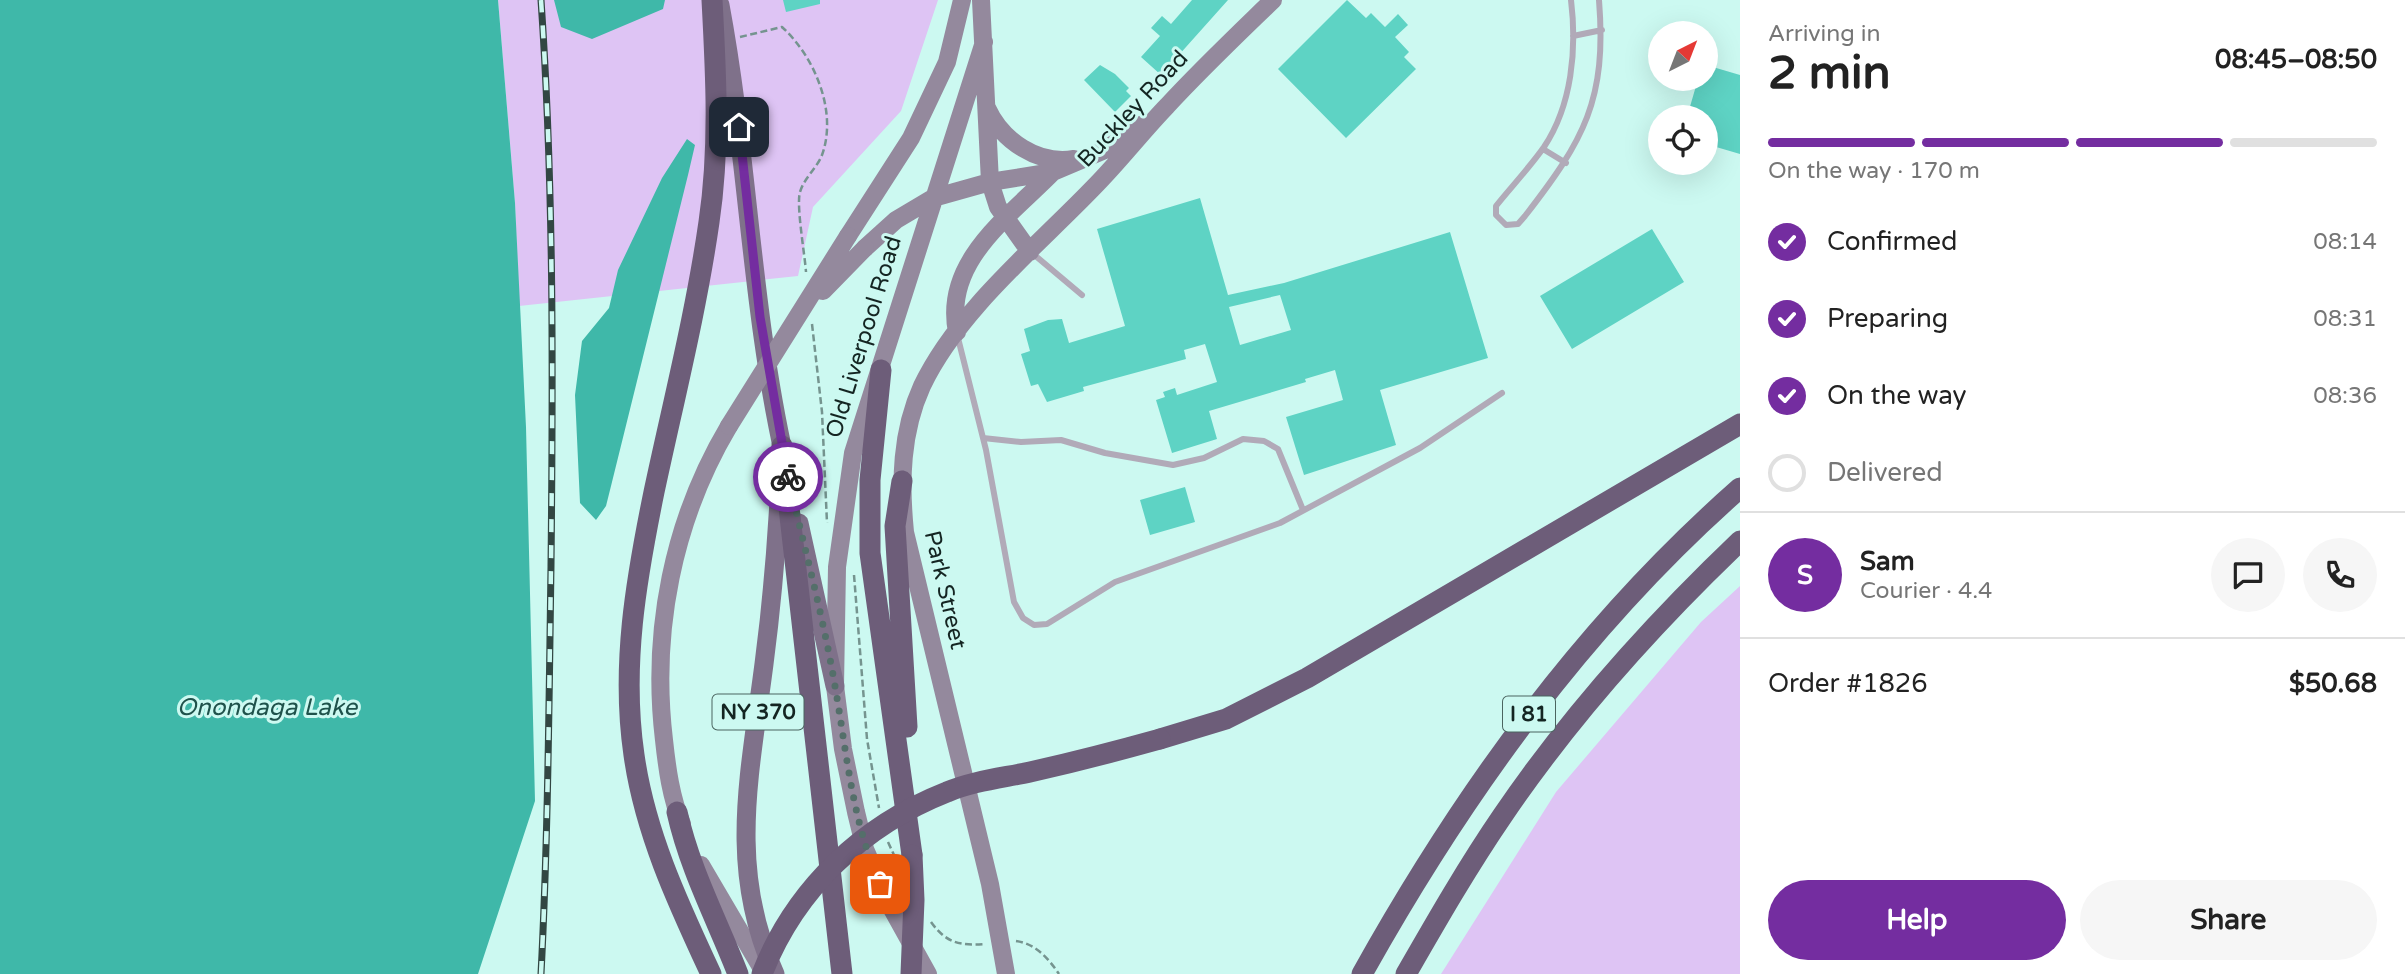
<!DOCTYPE html>
<html lang="en">
<head>
<meta charset="utf-8">
<style>
  body { margin:0; font-family:"Varela Round",sans-serif; background:#f6f6f6; color:#222; height:100vh; display:flex; flex-direction:column; font-size:26px; white-space:nowrap }
  * { box-sizing:border-box; margin:0 }
  p { font-size:23px; color:#767676 }
  .icon { flex:none; width:38px; height:38px; fill:none; stroke:currentColor; stroke-width:2; stroke-linecap:round; stroke-linejoin:round }
  .map { position:relative; flex:1; overflow:hidden }
  .panel { display:flex; flex-direction:column; background:#fff; width:665px }
  .panel>* { flex:none }
  .needle { width:46px; rotate:42deg }
  .fabs { position:absolute; left:1648px; top:21px; display:grid; gap:14px }
  .fabs a { display:grid; place-items:center; width:70px; height:70px; border-radius:50%; background:#fff; box-shadow:0 7px 28px #0002; font-size:35px }
  .pin { position:absolute; display:grid; place-items:center; width:60px; height:60px; color:#fff; margin:-30px; border-radius:14px; box-shadow:0 4px 10px #0006 }
  .courier { position:absolute; display:grid; place-items:center; width:70px; height:70px; margin:-35px; border:5px solid #742da0; border-radius:50%; background:#fff; color:#222; box-shadow:0 2px 9px #0007 }
  .summary em { font-style:normal; font-weight:700 }
  .summary div { display:flex; flex-direction:column-reverse }
  .summary { display:flex; align-items:center; justify-content:space-between; height:119px; padding:0 28px }
  h1 { font-size:46px; font-weight:700; line-height:52px }
  .bar { display:grid; grid-template-columns:repeat(4,1fr); gap:10px 7px; align-content:center; height:84px; padding:0 28px }
  .bar i { height:9px; border-radius:5px; background:#e0e0e0 }
  .bar .active { background:#742da0 }
  .bar p { grid-column:span 4 }
  .line { display:flex; align-items:center; gap:18px; padding:0 28px; border-top:2px solid #e0e0e0 }
  .line div { flex:1 }
  .round { display:grid; place-items:center; flex:none; width:74px; height:74px; border-radius:37px; background:#f6f6f6 }
  ol { padding:0 28px; list-style:none }
  li { display:flex; align-items:center; gap:21px; height:77px }
  li p { margin-inline-start:auto }
  li .icon { padding:7px; border-radius:50%; background:#742da0; color:#fff; stroke-width:4 }
  li:last-child { color:#767676 }
  li i { width:38px; height:38px; border:4px solid #e0e0e0; border-radius:50% }
  .action { display:flex; gap:14px; margin-top:auto; padding:14px 28px }
  .action a { flex:1; height:80px; border-radius:42px; background:#742da0; color:#fff; font-size:28px; font-weight:700; line-height:80px; text-align:center }
  .action a+a { background:#f6f6f6; color:#222 }
  main { display:flex; flex:1; min-height:0 }
  .map>svg:first-child { display:block }
  .green { fill:#dec4f4 }
  .water { fill:#3fb8a9 }
  .building { fill:#5ed3c4; fill-rule:evenodd }
  .lines { fill:none; stroke-linecap:round; stroke-linejoin:round }
  .path { stroke:#75948f; stroke-width:2.5; stroke-dasharray:7 3.5; stroke-linecap:butt }
  .lane { stroke:#b1aab8; stroke-width:6 }
  .secondary { stroke:#94899d; stroke-width:18 }
  .primary { stroke:#7f718a; stroke-width:19 }
  .highway { stroke:#6d5d79; stroke-width:21 }
  .rail-casing { stroke:#324743; stroke-width:7 }
  .rail { stroke:#ccf9f1; stroke-width:4.5; stroke-dasharray:13; stroke-linecap:butt }
  .secondary-bridge { stroke:#94899d; stroke-width:18 }
  .highway-bridge { stroke:#6d5d79; stroke-width:21 }
  .done { stroke:#546f6a; stroke-width:7; stroke-dasharray:0 12.6 }
  .route { stroke:#742da0; stroke-width:9 }
  .labels { text-anchor:middle; dominant-baseline:central; stroke-width:6; stroke-linejoin:round; paint-order:stroke }
  .shield { fill:#ccf9f1; stroke:#4b6560; stroke-width:2 }
  .shield-label { font-size:21px; font-weight:bold; fill:#142522 }
  .street-label { font-size:23px; fill:#142522; stroke:#ccf9f1 }
  .water-label { font-size:24px; font-style:italic; fill:#1f524b; stroke:#ccf9f1 }
</style>
</head>
<body>
<main>
<div class="map">
<svg width="1740" height="974" viewBox="0 0 1740 974">
  <rect width="100%" height="100%" fill="#ccf9f1"/>
  <path class="green" d="M498,0H938L901,111L813,207L798,276L519,306L515,203Z
    M1740,586V974H1441L1556,792L1701,622Z"/>
  <path class="water" d="M0,0H498L515,203L526,427L535,801L478,974H0Z
    M554,0H665L663,9L592,39L561,27Z
    M687,139L695,145L688,175L612,482L606,506L596,520L580,503L575,395L582,341L609,308L618,270L662,178Z"/>
  <path class="building" d="M783,0H820V4L786,12Z
    M1192,0H1228L1161,75L1141,57L1160,36L1151,28L1162,16L1171,24Z
    M1347,0L1366,18L1371,13L1385,27L1398,14L1408,25L1395,37L1409,52L1404,57L1416,69L1346,138L1278,69Z
    M1100,65L1115,74L1129,88L1126,91L1131,96L1115,112L1084,80Z
    M1706,65L1740,75V154L1706,144V117H1687L1698,79H1706Z
    M1200,198L1228,295L1284,283L1450,232L1488,358L1380,390L1396,445L1304,475L1286,417L1343,400L1335,370L1305,379L1306,382L1209,411L1217,439L1172,453L1156,400L1165,397L1163,392L1175,388L1177,395L1217,382L1205,344L1184,350L1186,359L1083,387L1084,391L1047,402L1038,384L1031,386L1021,354L1030,351L1024,329L1048,320L1062,319L1069,343L1125,326L1097,229ZM1280,295L1291,330L1240,345L1229,307Z
    M1652,229L1684,282L1572,349L1540,296Z
    M1185,487L1195,522L1150,535L1140,500Z"/>
  <g class="lines">
    <path class="path" d="M740,37L782,27C814,56 838,111 822,155C817,168 804,178 800,192C796,205 805,256 806,272
      M812,324L822,412L827,523
      M854,575L867,739L879,808
      M888,842L894,855
      M931,922C946,943 960,946 985,944
      M1016,941C1036,944 1048,958 1059,974"/>
    <path class="lane" d="M1571,0C1577,49 1572,105 1544,147C1530,167 1512,186 1496,206V215L1506,225L1518,224L1525,216C1584,140 1607,100 1599,0
      M1573,36L1602,30
      M1543,149L1566,163
      M1032,253L1082,295
      M957,334L986,450L1014,602L1023,618L1034,625L1047,624L1115,582L1280,523L1420,448L1502,393
      M983,438L1021,442L1061,440L1105,453L1173,465L1204,458L1243,439L1264,441L1278,449L1303,510"/>
    <path class="secondary" d="M981,0L990,182L998,207L1030,252
      M987,108C1002,141 1038,165 1074,159
      M848,236L911,138L947,62L962,0
      M865,248L896,220L933,198L990,182L1053,172L1105,150L1143,124
      M957,332C943,261 1009,217 1053,172
      M682,824C671,798 667,768 664,740C651,631 673,520 729,426
      M701,865L765,974
      M928,974L888,902L865,849L856,812L843,749L835,686L837,567L853,453L984,42
      M1006,974L990,884L905,532C900,482 901,432 922,386C957,312 1036,247 1092,189C1119,162 1141,133 1167,106C1201,69 1237,35 1273,0"/>
    <path class="primary" d="M720,5C748,155 751,310 785,460
      M799,523L835,686
      M775,974C727,868 750,774 764,664C772,603 777,543 780,482"/>
    <path class="highway" d="M881,370L870,480V553L912,855
      M782,446L842,974
      M902,481L895,526L907,727
      M1160,739L1226,719L1307,678L1740,424
      M677,812C690,870 717,920 738,974
      M711,974C678,903 645,833 634,755C621,666 636,580 654,492C673,403 696,313 709,222C720,148 716,74 712,0
      M1362,974C1463,793 1584,625 1740,488
      M1406,974C1437,920 1468,866 1503,815C1571,715 1653,624 1740,541"/>
    <g class="rail-casing">
      <path id="rail" d="M541,974C548,838 549,702 551,566C553,377 554,189 541,0"/>
    </g>
    <use href="#rail" class="rail"/>
    <path class="secondary-bridge" d="M823,291L865,248
      M729,426L848,236"/>
    <path class="highway-bridge" d="M762,974C795,889 863,825 947,792C973,781 1002,778 1030,772C1074,762 1117,751 1160,739
      M911,974L914,900L912,855"/>
  </g>
  <g class="lines">
    <path class="done" d="M788,477C804,546 823,616 835,686C847,754 852,821 880,884"/>
    <path class="route" d="M739,127L760,317L788,477"/>
  </g>
  <g class="labels">
    <g class="shield">
      <rect x="712.5" y="694.5" width="91" height="35" rx="5"/>
      <rect x="1503" y="696.5" width="52" height="35" rx="5"/>
    </g>
    <g class="shield-label">
      <text x="758" y="712">NY 370</text>
      <text x="1529" y="714">I 81</text>
    </g>
    <g class="street-label">
      <text transform="translate(1133 109) rotate(-47)">Buckley Road</text>
      <text transform="translate(864 337) rotate(-73)">Old Liverpool Road</text>
      <text transform="translate(945 590) rotate(77)">Park Street</text>
    </g>
    <g class="water-label">
      <text x="267" y="707">Onondaga Lake</text>
    </g>
  </g>
</svg>
<div class="fabs">
<a><svg class="needle" viewBox="-14 -14 28 28"><path d="M0-13l5 13h-10z" fill="#e53935"/><path d="M0 13l5-13h-10z" fill="#767676"/></svg></a>
<a><svg class="icon" aria-label="locate" viewBox="0 0 24 24"><circle cx="12" cy="12" r="6"/><path d="M12 2v4M12 18v4M2 12h4M18 12h4"/></svg></a>
</div>
<div class="pin" style="left:880px;top:884px;background:#ea580c"><svg class="icon" aria-label="bag" viewBox="0 0 24 24"><path d="M5 8h14l-1 12H6zM9 8a3 3 0 0 1 6 0"/></svg></div>
<div class="pin" style="left:739px;top:127px;background:#1f2937"><svg class="icon" aria-label="home" viewBox="0 0 24 24"><path d="M3 11l9-7 9 7M6 9v11h12V9"/></svg></div>
<div class="courier" style="left:788px;top:477px"><svg class="icon" aria-label="bike" viewBox="0 0 24 24"><circle cx="6" cy="16" r="4"/><circle cx="18" cy="16" r="4"/><path d="M6 16l4-8h5l3 8M10 8l3 8H6M13 5h3"/></svg></div>
</div>
<section class="panel">
<div class="summary"><div><h1>2 min</h1><p>Arriving in</p></div><em>08:45–08:50</em></div>
<div class="bar"><i class="active"></i><i class="active"></i><i class="active"></i><i></i><p>On the way · 170 m</p></div>
<ol>
<li><svg class="icon" aria-label="check" viewBox="0 0 24 24"><path d="M5 12l5 5 9-10"/></svg>Confirmed<p>08:14</p></li>
<li><svg class="icon" aria-label="check" viewBox="0 0 24 24"><path d="M5 12l5 5 9-10"/></svg>Preparing<p>08:31</p></li>
<li><svg class="icon" aria-label="check" viewBox="0 0 24 24"><path d="M5 12l5 5 9-10"/></svg>On the way<p>08:36</p></li>
<li><i></i>Delivered</li>
</ol>
<div class="line" style="height:126px"><b class="round" style="background:#742da0;color:#fff">S</b><div><b>Sam</b><p>Courier · 4.4</p></div><a class="round"><svg class="icon" aria-label="chat" viewBox="0 0 24 24"><path d="M4 5h16v11H9l-5 4z"/></svg></a><a class="round"><svg class="icon" aria-label="phone" viewBox="0 0 24 24"><path d="M5 4h4l2 5-3 2q2 4 5 5l2-3 5 2v4C11 20 4 13 5 4z"/></svg></a></div>
<div class="line" style="height:91px"><div>Order #1826</div><b>$50.68</b></div>
<div class="action"><a>Help</a><a>Share</a></div>
</section>
</main>
</body>
</html>
